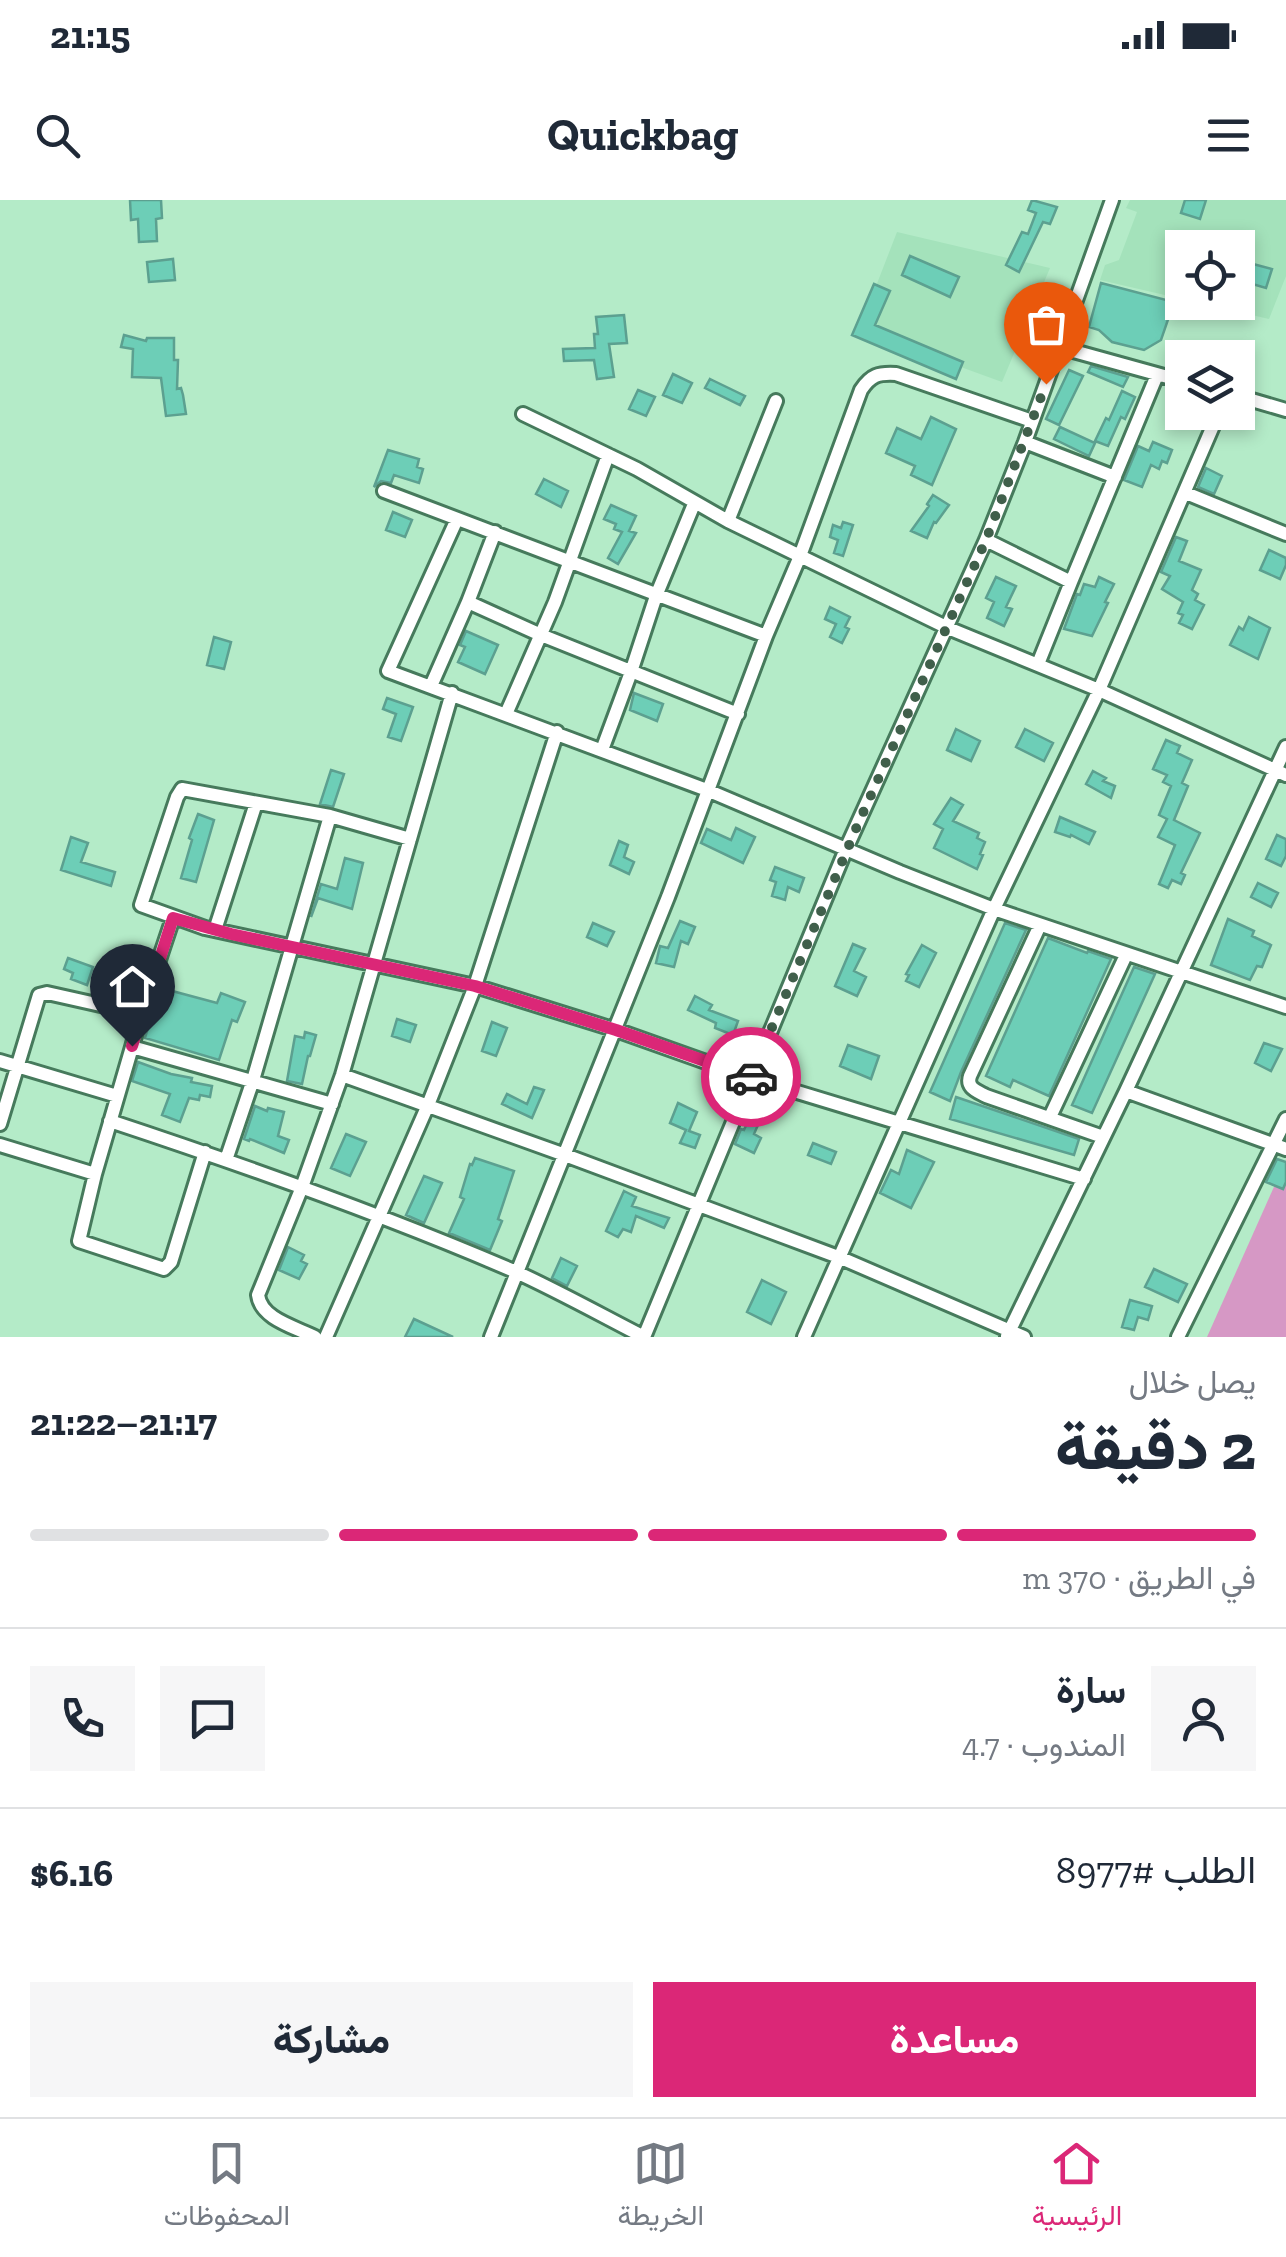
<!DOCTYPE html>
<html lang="ar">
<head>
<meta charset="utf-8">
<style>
  body { margin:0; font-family:"Zilla Slab",Vazirmatn,serif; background:#f6f6f7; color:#1f2937; direction:rtl; height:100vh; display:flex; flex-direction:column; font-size:38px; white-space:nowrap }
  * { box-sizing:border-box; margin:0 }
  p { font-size:32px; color:#747a83 }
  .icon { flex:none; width:55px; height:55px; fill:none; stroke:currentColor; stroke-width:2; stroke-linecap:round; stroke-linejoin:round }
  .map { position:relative; height:1137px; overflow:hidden; direction:ltr }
  .sheet { display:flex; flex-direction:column; background:#fff; flex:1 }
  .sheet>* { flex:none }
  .buttons { position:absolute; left:1165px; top:30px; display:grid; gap:20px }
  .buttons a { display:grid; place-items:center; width:90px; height:90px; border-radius:0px; background:#fff; box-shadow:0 5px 15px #0003; font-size:50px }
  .pin { position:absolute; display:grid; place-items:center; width:85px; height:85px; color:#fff; margin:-102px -42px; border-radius:50% 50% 50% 0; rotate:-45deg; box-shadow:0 0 10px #0007 }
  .pin .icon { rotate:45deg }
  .courier { position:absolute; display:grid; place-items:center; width:100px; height:100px; margin:-50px; border:8px solid #db2777; border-radius:50%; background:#fff; color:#222; box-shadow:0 2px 12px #0007 }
  .head em { font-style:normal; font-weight:800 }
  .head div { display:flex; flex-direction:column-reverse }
  .head { display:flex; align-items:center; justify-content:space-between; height:170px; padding:0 30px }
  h1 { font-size:65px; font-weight:800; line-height:75px }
  .bar { display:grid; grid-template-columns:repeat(4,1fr); gap:15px 10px; align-content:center; height:120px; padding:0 30px }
  .bar i { height:12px; border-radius:8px; background:#e0e1e3 }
  .bar .current { background:#db2777 }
  .bar p { grid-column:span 4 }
  .line { display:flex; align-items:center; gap:25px; padding:0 30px; border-top:2px solid #e0e1e3 }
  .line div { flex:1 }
  .round { display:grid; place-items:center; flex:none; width:105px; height:105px; border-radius:0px; background:#f6f6f7 }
  .action { display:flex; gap:20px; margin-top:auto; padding:20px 30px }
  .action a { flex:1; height:115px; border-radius:0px; background:#db2777; color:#fff; font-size:40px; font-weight:800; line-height:115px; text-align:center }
  .action a+a { background:#f6f6f7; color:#1f2937 }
  .status { display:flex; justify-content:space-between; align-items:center; height:70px; padding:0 50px; background:#fff; direction:ltr }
  .status svg { height:28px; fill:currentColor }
  header { display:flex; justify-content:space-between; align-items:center; height:130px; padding:0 30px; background:#fff; font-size:45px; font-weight:800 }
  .tab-bar { display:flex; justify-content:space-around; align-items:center; height:140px; border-top:2px solid #e0e1e3; background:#fff; font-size:28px; color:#747a83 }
  .tab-bar a { display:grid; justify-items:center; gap:5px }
  .tab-bar .current { color:#db2777 }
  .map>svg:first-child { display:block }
  .built { fill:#a4e2bb }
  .green { fill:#d698c5 }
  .building { fill:#6dceb7; stroke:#5ca090; stroke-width:2.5 }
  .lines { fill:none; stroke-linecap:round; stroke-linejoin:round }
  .street-casing { stroke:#467a5c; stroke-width:18 }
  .street { stroke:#fff; stroke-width:12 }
  .done { stroke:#405f4b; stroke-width:10; stroke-dasharray:0 18 }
  .route { stroke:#db2777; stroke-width:12 }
</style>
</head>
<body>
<div class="status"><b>21:15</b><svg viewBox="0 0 49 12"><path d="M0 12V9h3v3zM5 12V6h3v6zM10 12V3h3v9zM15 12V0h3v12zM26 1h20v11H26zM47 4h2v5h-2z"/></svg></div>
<header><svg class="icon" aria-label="menu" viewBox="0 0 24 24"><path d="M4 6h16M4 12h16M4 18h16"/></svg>Quickbag<svg class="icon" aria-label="search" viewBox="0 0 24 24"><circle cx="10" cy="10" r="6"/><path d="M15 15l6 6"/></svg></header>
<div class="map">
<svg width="1286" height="1137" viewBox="0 0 1286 1137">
  <rect width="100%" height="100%" fill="#b4ebc8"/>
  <path class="built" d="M1130,0H1286V76L1269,119L1199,103L1238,102V48H1182V99L1100,80L1105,65L1119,60L1137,12L1126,8Z
    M897,32L1050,68L1002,182L859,130Z"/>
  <path class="green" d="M1286,960V1137H1207Z"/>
  <path class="building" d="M130,0H161L162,18L156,19L157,41L139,42L138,19L131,20Z
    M1032,0L1057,7L1050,24L1043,22L1019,72L1006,65L1022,32L1028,34L1036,13L1028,10Z
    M1185,0H1206L1200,19L1181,13Z
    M910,56L959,77L950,97L902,75Z
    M173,59L175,80L149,82L147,62Z
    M1253,64L1272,69L1266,88L1249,83L1238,105V71L1250,74Z
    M1101,83L1174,102L1161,140L1144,150L1112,142L1099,130L1089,127Z
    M874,84L890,91L875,125L963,162L956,179L852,135Z
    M624,115L627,143L609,144L614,177L597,179L594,160L564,161L563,149L595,148L594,134H598L596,117Z
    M124,135L146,141L147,138H174V160H178L177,189L181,188L183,195L186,214L166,216L161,178L132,177L133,149L121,147Z
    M1091,166L1128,177L1123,187L1088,172Z
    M1069,170L1083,176L1059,225L1046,219Z
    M673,174L692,183L682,203L663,195Z
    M710,179L745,196L740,205L705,188Z
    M638,190L655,197L646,216L629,209Z
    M1122,191L1135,197L1125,219L1121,217L1108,246L1095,241L1106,218L1109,220Z
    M931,217L956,229L932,285L911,275L915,266L886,253L897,228L921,239Z
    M1060,227L1095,243L1089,256L1054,239Z
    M1153,242L1172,250L1167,263L1162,261L1159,269L1151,265L1142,287L1124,280L1138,246L1149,251Z
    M388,250L419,259L417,267L423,269L419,283L394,275L391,283L381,281L374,287Z
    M1206,268L1222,276L1214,294L1198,287Z
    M544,279L568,291L561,307L536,294Z
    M933,295L949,305L936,323L934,322L927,338L911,331L929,306L927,304Z
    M611,305L636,316L629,331L636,333L618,364L608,358L622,332L614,329L616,324L604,319Z
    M393,312L412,320L405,337L386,330Z
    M843,322L853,325L843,356L834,353L838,340L830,337L833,325L841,328Z
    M1176,337L1187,341L1179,361L1201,370L1192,390L1198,394L1195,400L1204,405L1192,429L1179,423L1183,415L1178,413L1183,402L1162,389L1170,376L1161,372Z
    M1269,350L1286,358V365L1280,379L1260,370Z
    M996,377L1016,386L1006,407L1012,409L1004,426L987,418L994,402L986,398Z
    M1099,377L1114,384L1105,402L1108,403L1092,436L1064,429L1077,394L1080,395L1084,384L1095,387Z
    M830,407L850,417L845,427L849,429L842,443L830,437L836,424L825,419Z
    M1249,417L1270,428L1258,459L1230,445L1239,427L1243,430Z
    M466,431L498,445L485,474L458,462L465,447L460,445Z
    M214,437L231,442L224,469L207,465Z
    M634,493L663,504L657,521L630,510Z
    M387,498L413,507L401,541L388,537L396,514L383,509Z
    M956,529L980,541L971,561L947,550Z
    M1025,529L1053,543L1044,561L1016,547Z
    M1166,540L1180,546L1177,553L1192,560L1182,583L1188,586L1174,620L1200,633L1181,673L1185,675L1181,684L1172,680L1168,688L1159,684L1175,645L1158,637L1167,619L1159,615L1171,586L1163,582L1167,575L1153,569Z
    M331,570L344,574L333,607L320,604Z
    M1093,571L1106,578L1103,581L1115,586L1111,598L1086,584Z
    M951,598L963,605L953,621L979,633L977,638L985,642L980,654L983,655L977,669L934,648L943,629L934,624Z
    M198,614L214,620L196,682L181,678L192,640L189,638Z
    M1060,617L1095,632L1089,644L1071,635L1070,637L1055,632Z
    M736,628L755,637L743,663L701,643L707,629L731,640Z
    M1277,635L1286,639V656L1281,666L1266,659Z
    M71,637L88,643L81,662L115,672L111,686L61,670Z
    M619,641L628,645L624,657L634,662L629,674L610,665Z
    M345,658L363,663L352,709L318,698L311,717L321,684L337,689Z
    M775,667L804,678L799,692L788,687L785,700L772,696L776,682L770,680Z
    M1258,683L1278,693L1271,707L1251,697Z
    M1228,719L1254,731L1252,736L1271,745L1262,767L1257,766L1250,780L1211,765Z
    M680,721L695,727L688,744L681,741L674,767L656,763L660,746L668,748Z
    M593,723L614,732L607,746L587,737Z
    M1005,723L1026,730L961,872L950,901L930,892Z
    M1048,738L1087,753L1088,751L1111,759L1049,896L1013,880L1010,887L986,876Z
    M853,744L865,749L854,771L866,777L857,796L835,786Z
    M922,745L936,753L919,787L906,781L909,775L906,774Z
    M68,758L93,767L87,785L71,779L73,773L64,769Z
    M1134,767L1155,774L1092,913L1072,905Z
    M160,787L172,793V791L217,803L221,793L245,802L237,822L232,820L219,860L145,838Z
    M695,796L712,805L709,810L738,821L733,835L715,828L716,823L688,810Z
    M397,819L416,825L410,842L392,836Z
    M492,822L507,828L496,856L482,851Z
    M305,832L316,835L310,856H308L302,884L287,881L295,836L304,838Z
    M1264,843L1282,849L1271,871L1255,863Z
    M848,845L879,856L871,879L840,866Z
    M138,862L171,874L192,878L191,882L212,886L210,897L200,895L199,900L189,898L180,922L162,915L170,894L132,881Z
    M534,887L544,890L532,918L502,904L507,894L527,904Z
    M956,897L1079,939L1074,955L950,919Z
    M678,903L697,912L689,931L700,935L695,948L680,943L686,930L670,923Z
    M255,906L267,911L268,908L284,912L278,936L289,940L284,953L250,939L249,941L244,939Z
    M748,921L758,925L754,934L761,938L754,953L735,944L741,929L744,930Z
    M346,934L366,942L350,976L331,968Z
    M813,943L836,952L831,964L808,955Z
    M907,950L934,962L911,1008L880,993L891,970L899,974Z
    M475,958L514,971L498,1019L502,1021L490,1050L449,1033L464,999L460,997L470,964L472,965Z
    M1277,959L1286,962V982L1283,989L1266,982Z
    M424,976L442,983L424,1023L406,1015Z
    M624,991L636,997L632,1006L669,1018L664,1028L636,1016L631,1032L623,1029L618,1037L606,1031Z
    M288,1047L304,1055L301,1061L307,1064L299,1079L279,1070Z
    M561,1058L577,1066L567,1086L552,1078Z
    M1154,1069L1187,1084L1178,1102L1145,1087Z
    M762,1080L786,1092L771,1124L747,1112Z
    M1130,1100L1152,1106L1148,1120L1138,1117L1134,1130L1122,1127Z
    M414,1119L453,1137H405Z"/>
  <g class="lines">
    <g class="street-casing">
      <path id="street" d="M1059,147L1182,181
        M1238,196L1286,210
        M523,214L637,269L728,321L948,428L1099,490L1286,575
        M1025,242L1115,277
        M384,291L766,436
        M1186,293L1286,334
        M457,319L388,471L707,590L900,672L994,709L1286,807
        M728,321L776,201
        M986,340L1071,382L1038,464
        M1071,382L1157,175
        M468,402L541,435L738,514
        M431,486L468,402L495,332
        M506,514L555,402L608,255
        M602,550L631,472L656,396L694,304
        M410,639L330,616L182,589L177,597L141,705L205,728L475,786L616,830L751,878L1084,979
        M1040,725L970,876C966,888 977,891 986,896L1103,937
        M215,730L256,603
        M132,847L141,814
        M0,861L117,896
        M342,875L565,955L841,1058L1024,1137
        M1126,891L1286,949
        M1050,917L1126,755
        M110,921C246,966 382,1014 514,1071C558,1091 601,1115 644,1137L846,649L986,340L1025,242L1112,0
        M0,924L39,795L47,793L141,814L173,718
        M0,945L95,974L132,847L332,904
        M226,960L253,880L330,616
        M95,974L79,1041L164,1069L171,1062L205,952
        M1007,1136L1126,891L1286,547
        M315,1137C295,1127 261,1119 258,1095L302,987L342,875L452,493
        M326,1137L428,905L475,786L557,532
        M491,1137L668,697L766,436L800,356L861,190C871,175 878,173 896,174L1032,221
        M804,1137L994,709L1099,490L1219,212
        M1178,1137L1286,919"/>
    </g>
    <use href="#street" class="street"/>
  </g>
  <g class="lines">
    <path class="done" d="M751,877L858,624L986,340L1046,184"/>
    <path class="route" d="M132,846L173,718L231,734L475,786L616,830L751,877"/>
  </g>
</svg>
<div class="buttons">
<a><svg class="icon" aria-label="locate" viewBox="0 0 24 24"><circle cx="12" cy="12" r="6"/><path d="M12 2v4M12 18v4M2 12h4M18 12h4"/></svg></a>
<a><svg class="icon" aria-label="layers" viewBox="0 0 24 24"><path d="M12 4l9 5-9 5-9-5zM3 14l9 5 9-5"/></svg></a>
</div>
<div class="pin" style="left:1046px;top:184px;background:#ea580c"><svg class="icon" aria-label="bag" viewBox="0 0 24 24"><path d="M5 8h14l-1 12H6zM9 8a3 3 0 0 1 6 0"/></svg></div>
<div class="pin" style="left:132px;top:846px;background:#1f2937"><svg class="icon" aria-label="home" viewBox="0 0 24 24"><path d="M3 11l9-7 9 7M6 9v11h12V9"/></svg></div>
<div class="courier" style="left:751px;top:877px"><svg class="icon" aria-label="car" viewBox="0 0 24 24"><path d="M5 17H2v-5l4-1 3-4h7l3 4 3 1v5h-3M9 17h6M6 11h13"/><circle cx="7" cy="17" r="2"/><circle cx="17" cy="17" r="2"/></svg></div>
</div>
<section class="sheet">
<div class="head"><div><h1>2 دقيقة</h1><p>يصل خلال</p></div><em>21:17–21:22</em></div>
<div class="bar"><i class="current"></i><i class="current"></i><i class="current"></i><i></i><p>في الطريق · 370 m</p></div>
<div class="line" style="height:180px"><a class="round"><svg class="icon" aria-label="person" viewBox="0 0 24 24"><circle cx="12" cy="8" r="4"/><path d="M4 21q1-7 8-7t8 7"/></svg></a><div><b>سارة</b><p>المندوب · 4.7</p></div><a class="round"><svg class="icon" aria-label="chat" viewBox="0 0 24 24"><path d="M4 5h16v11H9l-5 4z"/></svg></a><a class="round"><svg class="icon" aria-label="phone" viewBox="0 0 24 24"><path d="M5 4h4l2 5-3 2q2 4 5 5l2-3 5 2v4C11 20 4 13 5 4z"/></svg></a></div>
<div class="line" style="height:130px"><div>الطلب #8977</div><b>$6.16</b></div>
<div class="action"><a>مساعدة</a><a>مشاركة</a></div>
</section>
<nav class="tab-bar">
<a class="current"><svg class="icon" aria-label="home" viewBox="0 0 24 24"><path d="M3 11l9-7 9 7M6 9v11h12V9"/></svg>الرئيسية</a>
<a><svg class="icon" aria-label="map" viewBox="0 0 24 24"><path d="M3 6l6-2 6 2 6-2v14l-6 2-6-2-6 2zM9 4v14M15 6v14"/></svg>الخريطة</a>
<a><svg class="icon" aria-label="saved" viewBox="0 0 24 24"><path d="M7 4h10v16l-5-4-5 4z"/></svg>المحفوظات</a>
</nav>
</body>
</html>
